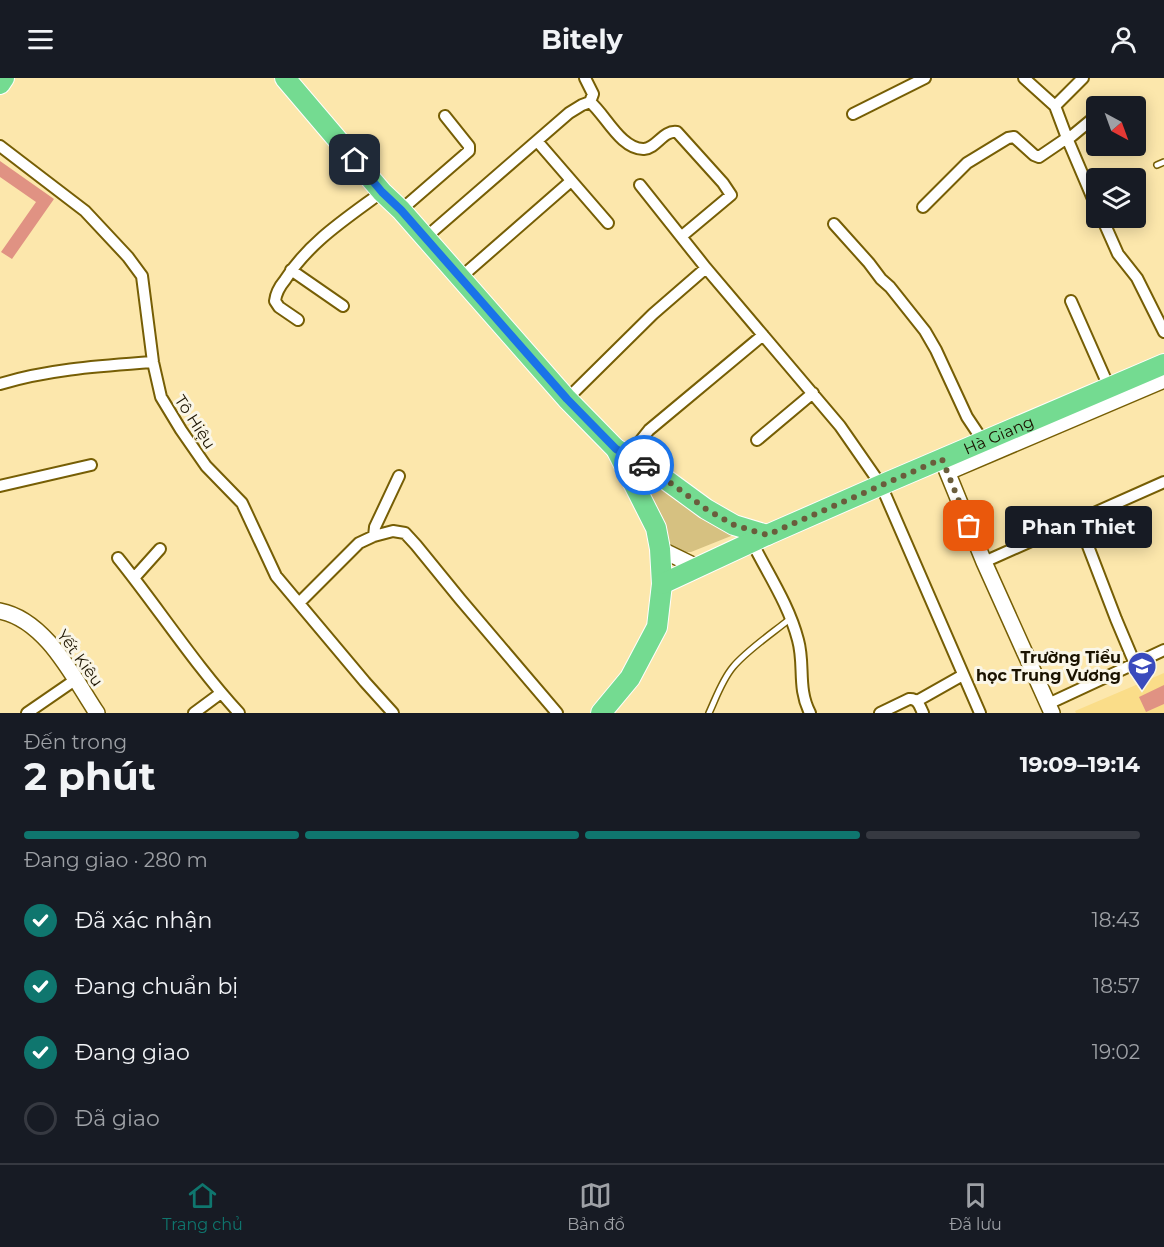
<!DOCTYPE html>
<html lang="vi">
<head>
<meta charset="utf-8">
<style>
  body { margin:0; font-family:Montserrat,sans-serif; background:#20242c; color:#f1f3f6; height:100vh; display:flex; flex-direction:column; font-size:22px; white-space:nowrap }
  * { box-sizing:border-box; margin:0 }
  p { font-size:20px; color:#9ea1a6 }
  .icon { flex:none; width:33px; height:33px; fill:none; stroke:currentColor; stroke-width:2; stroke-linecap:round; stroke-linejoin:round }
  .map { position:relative; height:635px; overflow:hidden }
  .sheet { display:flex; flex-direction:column; background:#171b24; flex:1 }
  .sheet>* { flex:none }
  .needle { width:39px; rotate:139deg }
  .buttons { position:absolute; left:1086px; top:18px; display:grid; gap:12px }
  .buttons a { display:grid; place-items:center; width:60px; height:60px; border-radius:6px; background:#171b24; box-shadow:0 3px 15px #0003; font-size:30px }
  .pin { position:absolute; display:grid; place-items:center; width:51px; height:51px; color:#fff; margin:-26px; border-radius:12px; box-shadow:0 3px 9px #0006 }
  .courier { position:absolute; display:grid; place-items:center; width:60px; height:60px; margin:-30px; border:4px solid #1a73e8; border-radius:50%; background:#fff; color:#222; box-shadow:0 2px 8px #0007 }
  .bubble { position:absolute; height:42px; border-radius:6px; background:#171b24; box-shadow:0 3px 15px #0003; font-size:20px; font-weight:700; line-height:42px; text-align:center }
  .overview em { font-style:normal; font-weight:700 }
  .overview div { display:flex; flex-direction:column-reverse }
  .overview { display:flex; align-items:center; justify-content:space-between; height:102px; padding:0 24px }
  h1 { font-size:39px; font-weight:700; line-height:45px }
  .bar { display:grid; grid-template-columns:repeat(4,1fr); gap:9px 6px; align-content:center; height:72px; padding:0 24px }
  .bar i { height:8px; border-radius:4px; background:#363941 }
  .bar .current { background:#0f766e }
  .bar p { grid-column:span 4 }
  ol { padding:0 24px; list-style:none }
  li { display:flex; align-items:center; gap:18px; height:66px }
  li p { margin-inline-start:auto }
  li .icon { padding:6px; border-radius:50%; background:#0f766e; color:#fff; stroke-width:4 }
  li:last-child { color:#9ea1a6 }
  li i { width:33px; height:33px; border:3px solid #363941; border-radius:50% }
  header { display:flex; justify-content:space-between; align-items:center; height:78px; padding:0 24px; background:#171b24; font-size:27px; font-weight:700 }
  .tab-bar { display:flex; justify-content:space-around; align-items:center; height:84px; border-top:2px solid #363941; background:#171b24; font-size:16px; color:#9ea1a6 }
  .tab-bar a { display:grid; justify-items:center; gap:3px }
  .tab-bar .current { color:#0f766e }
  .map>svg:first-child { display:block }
  .built { fill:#fadd89 }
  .green { fill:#d6c181 }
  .building { fill:#e09283 }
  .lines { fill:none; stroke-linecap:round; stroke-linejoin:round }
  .lane-casing { stroke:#765e05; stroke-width:8 }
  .street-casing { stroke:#765e05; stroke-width:14 }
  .secondary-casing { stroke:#765e05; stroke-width:18 }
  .highway-casing { stroke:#fff; stroke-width:22 }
  .lane { stroke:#fff; stroke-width:5 }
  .street { stroke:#fff; stroke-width:10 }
  .secondary { stroke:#fff; stroke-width:15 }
  .highway { stroke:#74db91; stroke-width:20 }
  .done { stroke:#6a5d3c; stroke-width:6; stroke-dasharray:0 10.8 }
  .route { stroke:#1a73e8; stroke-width:8 }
  .labels { text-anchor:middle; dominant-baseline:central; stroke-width:6; stroke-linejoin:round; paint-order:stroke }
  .street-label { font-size:16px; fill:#1b1300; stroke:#faf6e7 }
  .poi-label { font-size:16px; font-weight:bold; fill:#1b1300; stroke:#faf6e7; text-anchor:end }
</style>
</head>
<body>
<header><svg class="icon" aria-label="menu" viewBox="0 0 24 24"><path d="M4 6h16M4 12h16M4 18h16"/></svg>Bitely<svg class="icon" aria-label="person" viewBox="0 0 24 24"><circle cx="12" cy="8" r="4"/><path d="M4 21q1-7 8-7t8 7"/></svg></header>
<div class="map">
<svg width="1164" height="635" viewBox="0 0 1164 635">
  <rect width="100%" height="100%" fill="#fce7ac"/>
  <path class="built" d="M1164,595V635H1076L1075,633Z"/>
  <path class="green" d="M635,388L732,456L731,458L691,474H680L670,471Z"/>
  <path class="building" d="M0,83L54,121L12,181L1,174L36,124L0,99Z
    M1164,607V626L1146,634L1139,619Z"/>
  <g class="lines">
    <g class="lane-casing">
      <path id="lane" d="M1157,87L1164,84
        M709,635C716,620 722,602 733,589C747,572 774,554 791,540"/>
    </g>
    <g class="street-casing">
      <path id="street" d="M585,0L593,16L590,24
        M1024,0L1055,28L1067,60L1096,128
        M590,24C605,36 621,72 644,71C657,70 663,52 677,54L723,105L731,117L682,158
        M1055,28L1083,0
        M853,36L925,0
        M1067,62L1096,38
        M537,63L608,145
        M0,68L85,133L128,179L142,198L153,284L161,319L181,352L206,388L242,425L276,498L365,604L393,635
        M640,107L706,190L840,348L881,407L980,635
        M923,129L967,85L1008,60L1014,59L1034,77L1039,79L1067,60
        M401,132L469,73V68L445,38
        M1102,140L1118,176L1137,200L1164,254
        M834,146L869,185L881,201L890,209L925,253L936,272L967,339L983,363
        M425,160L569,35L582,27L590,24
        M291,192L343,228
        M460,200L571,103
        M1071,223L1109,309
        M298,242L279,229L275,223C276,214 280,208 285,202C309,164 347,140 382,114
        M0,306C50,291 101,288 153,284
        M567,321L653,236L706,190
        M757,362L813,315
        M633,380L637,367L649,352L763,257
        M0,408L91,387
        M1078,442L1116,541L1135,586
        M374,458L375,449L399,398
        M752,464C768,496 789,527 798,562C805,587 797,610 810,635
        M118,480C159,531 195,587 239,635
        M984,484L1164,404
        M134,500L160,471
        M299,525L359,465L374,458L393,453L405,455L416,467L460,521L557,635
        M917,623L963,597
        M1048,626L1164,572
        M27,635L75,602
        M194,635L221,615
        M880,635L909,621C918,620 920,629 923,635"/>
    </g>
    <g class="secondary-casing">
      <path id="secondary" d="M942,381L984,484L1052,635
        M948,394L1164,302
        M660,471L697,489
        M0,533C46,542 73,599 97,635"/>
    </g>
    <g class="highway-casing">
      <g id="highway">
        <path d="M285,0L382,114L401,132L567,321L616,371L656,450L660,471L662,506L657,549L630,600L601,635"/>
        <path d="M0,6L4,0"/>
        <path d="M616,371L633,380L665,401L706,431L734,447L767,457"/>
        <path id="s1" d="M662,506L767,457L881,407L1164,286"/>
      </g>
    </g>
    <use href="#lane" class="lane"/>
    <use href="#street" class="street"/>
    <use href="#secondary" class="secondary"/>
    <use href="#highway" class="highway"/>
  </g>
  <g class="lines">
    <path class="done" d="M644,387L665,401L706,431L734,447L767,457L942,381L969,448"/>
    <path class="route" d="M355,82L382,114L401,132L567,321L616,371L644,387"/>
  </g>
  <defs>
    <g id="school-pin" transform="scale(1.5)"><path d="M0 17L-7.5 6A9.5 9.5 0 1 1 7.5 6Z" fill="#3a4abd" stroke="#faf6e7"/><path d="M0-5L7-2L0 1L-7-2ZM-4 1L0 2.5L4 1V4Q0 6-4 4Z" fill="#fff"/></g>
  </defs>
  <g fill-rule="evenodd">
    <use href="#school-pin" x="1142" y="588"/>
  </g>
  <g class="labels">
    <g class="street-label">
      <text transform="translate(195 344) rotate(57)">Tô Hiệu</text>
      <text stroke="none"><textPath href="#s1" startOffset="368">Hà Giang</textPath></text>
      <text transform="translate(80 580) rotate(54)">Yết Kiêu</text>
    </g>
    <g class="poi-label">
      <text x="1121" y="579">Trường Tiểu<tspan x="1121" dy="18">học Trung Vương</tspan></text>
    </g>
  </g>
</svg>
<div class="buttons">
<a><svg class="needle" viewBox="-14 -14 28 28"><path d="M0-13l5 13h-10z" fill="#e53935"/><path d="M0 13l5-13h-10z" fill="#9ea1a6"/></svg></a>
<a><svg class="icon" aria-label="layers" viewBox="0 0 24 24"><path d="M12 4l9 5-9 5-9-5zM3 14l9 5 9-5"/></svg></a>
</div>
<div class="pin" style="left:969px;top:448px;background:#ea580c"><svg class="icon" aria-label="bag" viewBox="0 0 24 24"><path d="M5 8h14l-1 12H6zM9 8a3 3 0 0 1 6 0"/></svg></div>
<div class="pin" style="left:355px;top:82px;background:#1f2937"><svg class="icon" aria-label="home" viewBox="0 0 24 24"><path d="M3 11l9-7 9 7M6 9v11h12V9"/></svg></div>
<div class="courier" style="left:644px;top:387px"><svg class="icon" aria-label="car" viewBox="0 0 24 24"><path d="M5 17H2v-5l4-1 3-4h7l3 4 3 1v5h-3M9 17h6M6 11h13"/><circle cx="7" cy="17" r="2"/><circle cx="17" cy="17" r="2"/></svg></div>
<div class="bubble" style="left:1005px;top:428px;width:147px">Phan Thiet</div>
</div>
<section class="sheet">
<div class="overview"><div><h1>2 phút</h1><p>Đến trong</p></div><em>19:09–19:14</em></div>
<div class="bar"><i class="current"></i><i class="current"></i><i class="current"></i><i></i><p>Đang giao · 280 m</p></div>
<ol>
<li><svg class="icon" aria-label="check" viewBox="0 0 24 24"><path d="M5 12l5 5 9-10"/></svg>Đã xác nhận<p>18:43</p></li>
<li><svg class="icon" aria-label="check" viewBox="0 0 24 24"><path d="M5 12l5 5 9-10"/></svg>Đang chuẩn bị<p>18:57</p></li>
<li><svg class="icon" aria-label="check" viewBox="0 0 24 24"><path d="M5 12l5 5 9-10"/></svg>Đang giao<p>19:02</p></li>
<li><i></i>Đã giao</li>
</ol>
</section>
<nav class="tab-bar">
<a class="current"><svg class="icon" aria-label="home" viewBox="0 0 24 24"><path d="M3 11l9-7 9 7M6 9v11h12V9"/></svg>Trang chủ</a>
<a><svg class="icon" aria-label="map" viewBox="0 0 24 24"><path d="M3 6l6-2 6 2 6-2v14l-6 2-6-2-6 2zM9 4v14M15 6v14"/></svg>Bản đồ</a>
<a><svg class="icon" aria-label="saved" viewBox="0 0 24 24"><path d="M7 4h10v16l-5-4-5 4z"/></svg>Đã lưu</a>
</nav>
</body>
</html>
